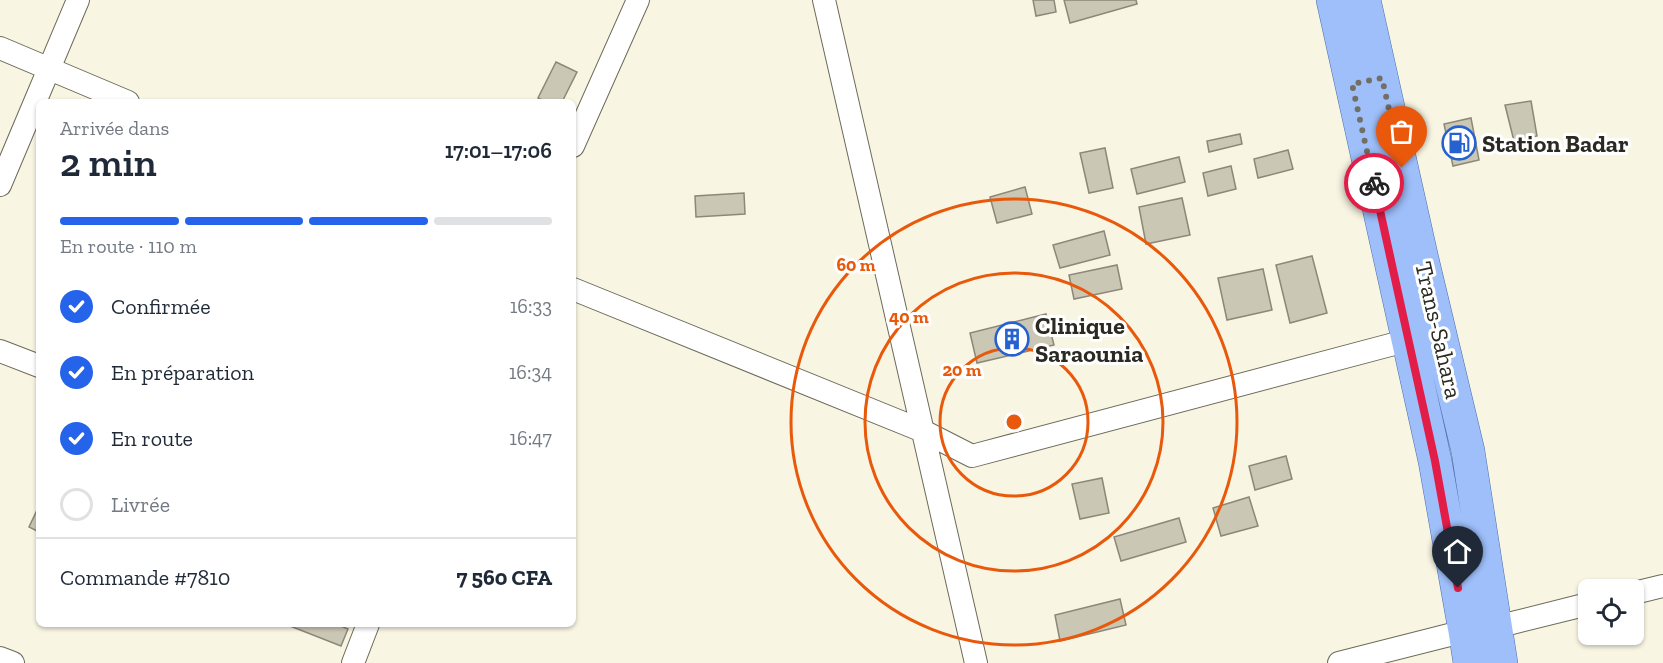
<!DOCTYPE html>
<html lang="fr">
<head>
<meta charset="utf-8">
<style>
  body { margin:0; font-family:"Zilla Slab",serif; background:#f2f2f3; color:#1f2937; height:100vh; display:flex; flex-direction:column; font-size:22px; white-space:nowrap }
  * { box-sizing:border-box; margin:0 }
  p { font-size:20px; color:#747a83 }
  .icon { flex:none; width:33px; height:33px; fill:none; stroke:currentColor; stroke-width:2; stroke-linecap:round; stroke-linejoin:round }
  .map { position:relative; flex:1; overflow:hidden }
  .panel { position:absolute; left:36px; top:99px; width:540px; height:528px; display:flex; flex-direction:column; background:#fff; border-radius:9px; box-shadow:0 2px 4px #0004 }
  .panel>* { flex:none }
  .tools { position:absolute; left:1578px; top:579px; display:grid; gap:12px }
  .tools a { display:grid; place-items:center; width:66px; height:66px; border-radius:9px; background:#fff; box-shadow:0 2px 4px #0004; font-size:30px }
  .pin { position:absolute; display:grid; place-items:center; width:51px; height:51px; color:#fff; margin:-62px -26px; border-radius:50% 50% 50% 0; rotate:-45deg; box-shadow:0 0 6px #0007 }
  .pin .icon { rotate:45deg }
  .courier { position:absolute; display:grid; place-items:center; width:60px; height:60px; margin:-30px; border:4px solid #e11d48; border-radius:50%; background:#fff; color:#222; box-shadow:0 2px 8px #0007 }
  .head em { font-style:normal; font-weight:600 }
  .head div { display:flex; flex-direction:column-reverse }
  .head { display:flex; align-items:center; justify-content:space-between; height:102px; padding:0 24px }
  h1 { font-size:39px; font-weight:600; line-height:45px }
  .bar { display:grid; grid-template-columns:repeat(4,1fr); gap:9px 6px; align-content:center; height:72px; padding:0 24px }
  .bar i { height:8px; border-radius:4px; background:#e0e1e3 }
  .bar .on { background:#2563eb }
  .bar p { grid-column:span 4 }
  .line { display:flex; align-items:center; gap:15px; padding:0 24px; border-top:2px solid #e0e1e3 }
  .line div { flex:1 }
  ol { padding:0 24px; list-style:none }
  li { display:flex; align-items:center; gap:18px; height:66px }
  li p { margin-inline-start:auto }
  li .icon { padding:6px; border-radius:50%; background:#2563eb; color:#fff; stroke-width:4 }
  li:last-child { color:#747a83 }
  li i { width:33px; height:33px; border:3px solid #e0e1e3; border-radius:50% }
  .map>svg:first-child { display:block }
  .building { fill:#cac7b5; stroke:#8b8878; stroke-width:1.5 }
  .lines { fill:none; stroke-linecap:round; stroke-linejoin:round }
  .street-casing { stroke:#6d6a5a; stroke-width:24 }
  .primary-casing { stroke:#4c6fac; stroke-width:34 }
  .street { stroke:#fff; stroke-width:22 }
  .primary { stroke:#9ebffa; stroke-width:33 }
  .done { stroke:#727066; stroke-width:6; stroke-dasharray:0 10.8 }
  .route { stroke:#e11d48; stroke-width:8 }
  .ring { fill:none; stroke:#e8590c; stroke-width:3 }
  .labels { text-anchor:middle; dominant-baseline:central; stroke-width:6; stroke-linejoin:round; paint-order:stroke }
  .poi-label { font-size:24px; font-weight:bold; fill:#2a2922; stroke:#fff; text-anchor:start }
  .street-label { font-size:24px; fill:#2a2922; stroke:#fff }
  .centre { fill:#e8590c; stroke:#fff; stroke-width:3 }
  .ring-label { font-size:18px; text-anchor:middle; font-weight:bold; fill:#e8590c; stroke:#fff; stroke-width:6; stroke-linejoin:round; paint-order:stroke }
</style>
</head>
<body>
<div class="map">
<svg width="1663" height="663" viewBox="0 0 1663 663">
  <rect width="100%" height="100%" fill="#f8f5e3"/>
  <path class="building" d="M1033,0H1054L1056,12L1036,16Z
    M1064,0H1136L1137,4L1070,23Z
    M556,62L577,72L562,102H546L538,98Z
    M1531,101L1537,136L1514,141L1505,105Z
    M1471,118L1479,160L1453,166L1444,124Z
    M1240,134L1242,144L1209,152L1207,141Z
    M1105,148L1113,188L1089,193L1080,153Z
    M1288,150L1293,169L1258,178L1254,159Z
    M1179,157L1185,182L1137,194L1131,169Z
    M1231,166L1236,189L1208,196L1203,173Z
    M1025,187L1032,214L997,223L990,197Z
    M744,193L745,214L696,217L695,196Z
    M1182,198L1190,235L1146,244L1139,207Z
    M1104,231L1110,255L1060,268L1053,245Z
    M1312,256L1327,313L1290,323L1276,265Z
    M1117,265L1122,289L1074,299L1069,275Z
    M1263,269L1272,310L1227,320L1218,278Z
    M1046,314L1054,345L977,363L970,333Z
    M1286,456L1292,479L1255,490L1249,466Z
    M1102,478L1109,513L1080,519L1072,484Z
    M1249,497L1258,526L1221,536L1213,508Z
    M39,506V532L29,527Z
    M1179,518L1186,542L1121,561L1114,537Z
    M1120,599L1126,625L1060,641L1055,615Z
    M285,624H336L348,629L341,646Z"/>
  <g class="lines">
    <g class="street-casing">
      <path id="street" d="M824,0L976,663
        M0,48L128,102
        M573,146L638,0
        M0,185L78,0
        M573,289L923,431L972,456L1409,340
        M0,351L39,366
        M1634,593L1663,586
        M0,658L13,663
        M353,663L368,624
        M1339,663L1465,631L1496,627L1588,604"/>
    </g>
    <g class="primary-casing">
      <path id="primary" d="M1333,0L1435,461L1465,631L1470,663
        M1364,0L1422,259L1468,451L1501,663"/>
    </g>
    <use href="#street" class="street"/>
    <use href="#primary" class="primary"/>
  </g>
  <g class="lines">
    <path class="done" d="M1374,183L1352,84L1382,78L1402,168"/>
    <path class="route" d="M1374,183L1435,461L1458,588"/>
  </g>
  <g class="ring">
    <circle cx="1014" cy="422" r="74"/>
    <circle cx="1014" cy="422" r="149"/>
    <circle cx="1014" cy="422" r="223"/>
  </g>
  <defs>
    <g id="fuel-ring" transform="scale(1.725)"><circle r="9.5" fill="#fff" stroke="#2662cf" stroke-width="1.5"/><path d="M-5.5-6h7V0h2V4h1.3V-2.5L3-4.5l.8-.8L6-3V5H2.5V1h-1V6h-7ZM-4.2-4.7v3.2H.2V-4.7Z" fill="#2662cf"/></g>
    <g id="building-ring" transform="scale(1.725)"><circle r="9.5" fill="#fff" stroke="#2662cf" stroke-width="1.5"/><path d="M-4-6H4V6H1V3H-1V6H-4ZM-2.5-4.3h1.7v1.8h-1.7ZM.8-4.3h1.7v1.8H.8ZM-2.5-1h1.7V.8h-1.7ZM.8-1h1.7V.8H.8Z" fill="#2662cf"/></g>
  </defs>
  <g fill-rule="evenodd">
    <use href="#fuel-ring" x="1459" y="143"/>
    <use href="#building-ring" x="1012" y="339"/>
  </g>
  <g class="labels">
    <g class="poi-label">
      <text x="1482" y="143">Station Badar</text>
      <text x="1035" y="325">Clinique<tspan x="1035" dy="28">Saraounia</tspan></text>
    </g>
    <g class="street-label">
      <text transform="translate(1439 330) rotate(77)">Trans-Sahara</text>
    </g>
  </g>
  <circle cx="1014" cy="422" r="9" class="centre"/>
  <g class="ring-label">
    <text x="856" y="271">60 m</text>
    <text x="909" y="323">40 m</text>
    <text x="962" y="376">20 m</text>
  </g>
</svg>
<div class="tools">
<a><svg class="icon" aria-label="locate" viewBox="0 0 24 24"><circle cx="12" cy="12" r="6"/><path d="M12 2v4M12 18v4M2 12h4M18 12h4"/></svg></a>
</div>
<div class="pin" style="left:1402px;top:168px;background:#ea580c"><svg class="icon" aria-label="bag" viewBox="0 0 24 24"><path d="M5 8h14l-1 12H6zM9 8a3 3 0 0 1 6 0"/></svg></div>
<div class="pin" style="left:1458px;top:588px;background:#1f2937"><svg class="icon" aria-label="home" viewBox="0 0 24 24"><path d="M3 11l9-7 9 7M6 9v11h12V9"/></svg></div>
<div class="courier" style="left:1374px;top:183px"><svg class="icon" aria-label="bike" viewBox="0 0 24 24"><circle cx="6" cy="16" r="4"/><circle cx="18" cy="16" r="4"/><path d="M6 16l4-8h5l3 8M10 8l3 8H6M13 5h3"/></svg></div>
<section class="panel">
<div class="head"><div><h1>2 min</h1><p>Arrivée dans</p></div><em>17:01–17:06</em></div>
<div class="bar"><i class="on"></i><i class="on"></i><i class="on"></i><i></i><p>En route · 110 m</p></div>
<ol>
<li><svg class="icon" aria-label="check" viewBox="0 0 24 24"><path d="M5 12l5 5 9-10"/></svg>Confirmée<p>16:33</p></li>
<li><svg class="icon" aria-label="check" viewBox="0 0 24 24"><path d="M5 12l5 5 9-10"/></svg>En préparation<p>16:34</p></li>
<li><svg class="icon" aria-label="check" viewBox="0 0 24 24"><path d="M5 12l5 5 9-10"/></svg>En route<p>16:47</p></li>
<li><i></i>Livrée</li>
</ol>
<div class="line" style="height:78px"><div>Commande #7810</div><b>7 560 CFA</b></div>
</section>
</div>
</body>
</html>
